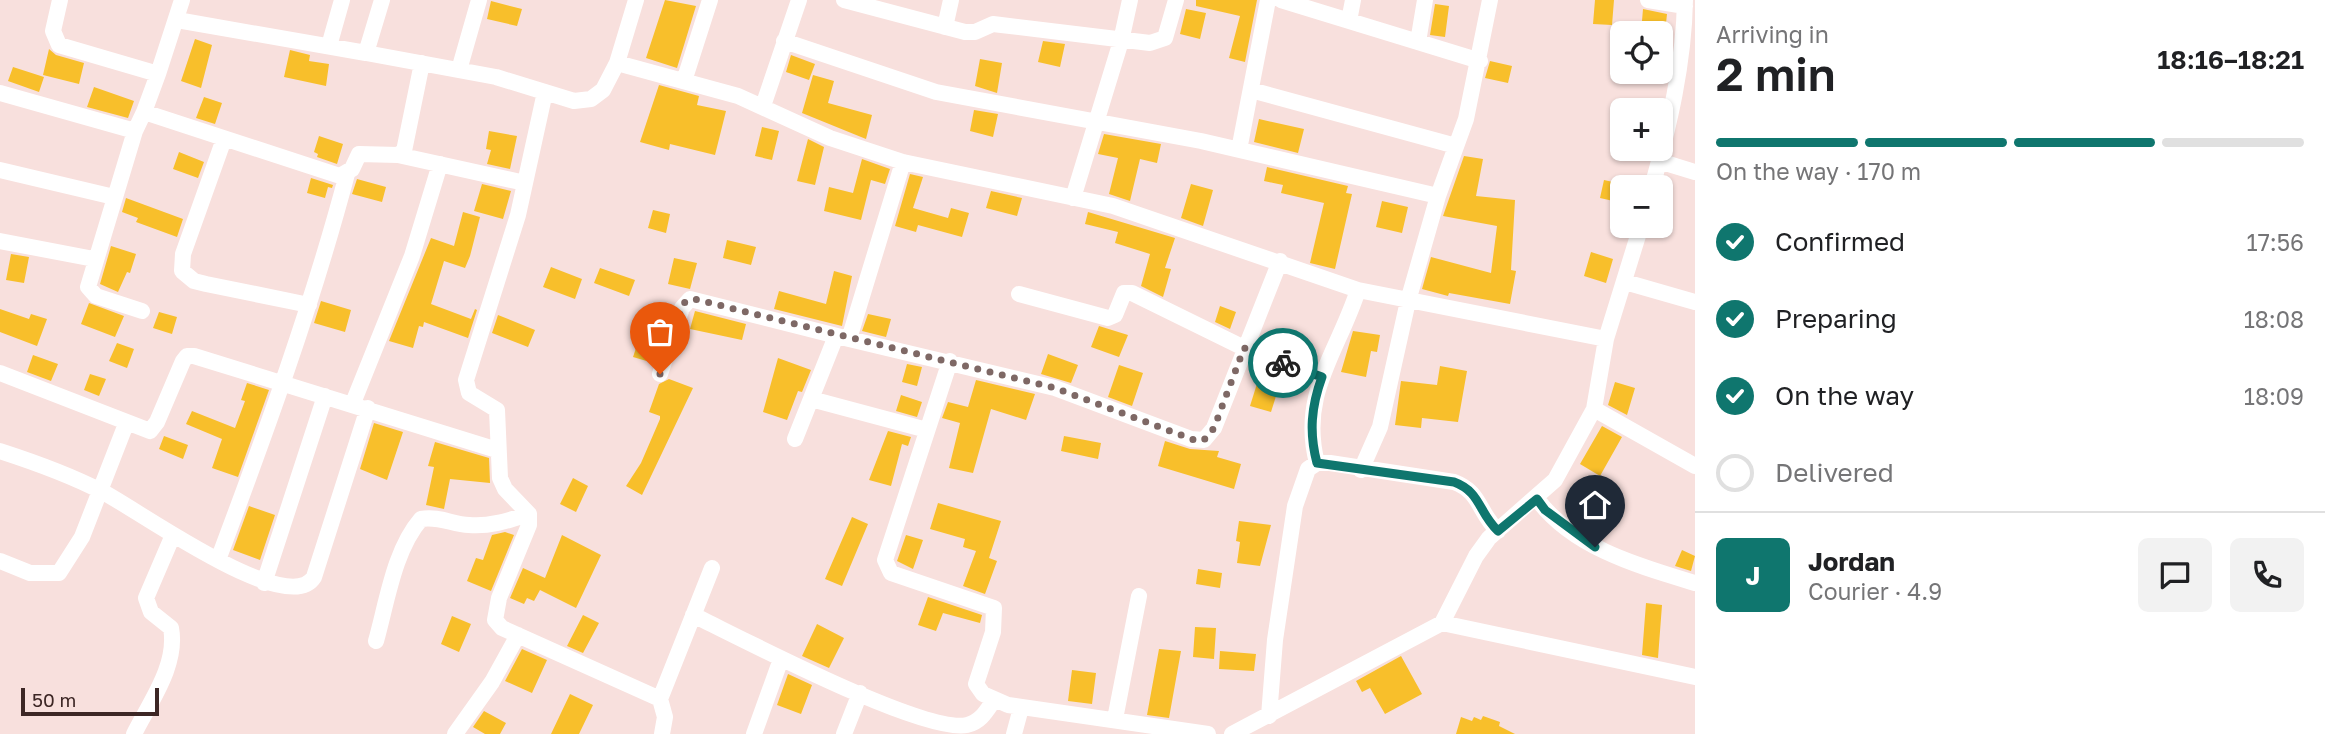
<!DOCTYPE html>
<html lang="en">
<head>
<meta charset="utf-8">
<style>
  body { margin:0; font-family:"Golos Text",sans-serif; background:#f2f2f2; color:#202124; height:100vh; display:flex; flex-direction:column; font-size:26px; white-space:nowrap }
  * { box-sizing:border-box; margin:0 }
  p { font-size:23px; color:#757577 }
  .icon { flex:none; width:38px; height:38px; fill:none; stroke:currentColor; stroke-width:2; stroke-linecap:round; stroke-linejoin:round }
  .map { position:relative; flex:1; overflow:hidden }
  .panel { display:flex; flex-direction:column; background:#fff; width:630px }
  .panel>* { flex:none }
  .controls { position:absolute; left:1610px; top:21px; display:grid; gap:14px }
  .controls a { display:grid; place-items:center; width:63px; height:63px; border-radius:10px; background:#fff; box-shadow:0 2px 5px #0004; font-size:35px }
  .scale { position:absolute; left:21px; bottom:18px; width:138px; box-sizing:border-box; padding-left:7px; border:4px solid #3d2725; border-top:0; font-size:19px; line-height:24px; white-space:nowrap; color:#3d2725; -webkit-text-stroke:5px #f8e0dd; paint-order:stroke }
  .pin { position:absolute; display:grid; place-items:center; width:60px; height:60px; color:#fff; margin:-72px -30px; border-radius:50% 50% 50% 0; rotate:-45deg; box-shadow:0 0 7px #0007 }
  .pin .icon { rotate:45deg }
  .courier { position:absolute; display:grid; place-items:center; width:70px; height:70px; margin:-35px; border:5px solid #0f766e; border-radius:50%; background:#fff; color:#222; box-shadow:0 2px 9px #0007 }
  .overview em { font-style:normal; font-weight:600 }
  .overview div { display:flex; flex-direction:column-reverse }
  .overview { display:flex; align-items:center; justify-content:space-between; height:119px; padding:0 21px }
  h1 { font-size:46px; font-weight:600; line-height:52px }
  .bar { display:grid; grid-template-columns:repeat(4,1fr); gap:10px 7px; align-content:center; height:84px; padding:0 21px }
  .bar i { height:9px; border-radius:5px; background:#e0e0e0 }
  .bar .selected { background:#0f766e }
  .bar p { grid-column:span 4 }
  .line { display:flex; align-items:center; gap:18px; padding:0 21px; border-top:2px solid #e0e0e0 }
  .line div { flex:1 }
  .round { display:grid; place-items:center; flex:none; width:74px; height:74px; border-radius:10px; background:#f2f2f2 }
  ol { padding:0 21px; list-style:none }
  li { display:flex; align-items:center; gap:21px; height:77px }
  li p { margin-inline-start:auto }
  li .icon { padding:7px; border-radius:50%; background:#0f766e; color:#fff; stroke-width:4 }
  li:last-child { color:#757577 }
  li i { width:38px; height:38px; border:4px solid #e0e0e0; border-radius:50% }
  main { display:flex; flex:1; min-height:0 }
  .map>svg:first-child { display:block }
  .building { fill:#f8bf2b }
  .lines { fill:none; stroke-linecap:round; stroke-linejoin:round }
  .minor { stroke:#fff; stroke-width:16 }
  .done { stroke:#7e6865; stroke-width:7; stroke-dasharray:0 12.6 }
  .route { stroke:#0f766e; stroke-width:9 }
</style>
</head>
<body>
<main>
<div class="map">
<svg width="1695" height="734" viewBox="0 0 1695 734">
  <rect width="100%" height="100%" fill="#f8e0dd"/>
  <path class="building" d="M665,0L696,6L677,68L646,58Z
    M1196,0H1257L1245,62L1229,58L1240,16L1196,6Z
    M1595,0H1614L1612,25L1593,24Z
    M491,1L522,9L517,26L487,19Z
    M1435,4L1449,6L1445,37L1430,35Z
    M1186,9L1206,13L1200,39L1180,34Z
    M1643,9L1667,14L1665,33H1641Z
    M195,39L212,45L201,88L181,81Z
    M1043,41L1065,44L1060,67L1038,62Z
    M49,49L56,55L84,63L79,84L43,75Z
    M290,50L310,55L309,61L329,64L326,86L284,77Z
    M791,55L815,64L809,80L786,72Z
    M980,59L1002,63L997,93L975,86Z
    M1490,61L1512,66L1508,83L1485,78Z
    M13,67L44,77L39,92L8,81Z
    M813,75L834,81L828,103L872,115L866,139L802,113Z
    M659,85L699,96L697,105L726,111L715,155L670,144L669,150L640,142Z
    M94,87L134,101L128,118L87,107Z
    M204,97L222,103L215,124L196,118Z
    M974,110L998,114L993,137L970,131Z
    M1259,119L1304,129L1298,153L1254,142Z
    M762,127L779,131L772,160L755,156Z
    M489,131L517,136L510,169L487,164L491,150L486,149Z
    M1104,134L1161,144L1157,163L1140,159L1130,201L1109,194L1118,158L1098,154Z
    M319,136L343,144L337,164L317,157L318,154L314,152Z
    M808,139L824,147L815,185L797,181Z
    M179,152L204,162L198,178L173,169Z
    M1464,156L1483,159L1476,196L1515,200L1511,270L1516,271L1510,304L1449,293L1448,296L1422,289L1431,257L1491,273L1497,226L1443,216Z
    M862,159L890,169L885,184L871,180L861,220L824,211L829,187L853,193Z
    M1267,167L1348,186L1346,193L1352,194L1335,269L1310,263L1324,203L1281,193L1283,185L1264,181Z
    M910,174L923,177L913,208L948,218L951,208L969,213L962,237L918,225L916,232L895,226Z
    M311,178L333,185L332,188L328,187L325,198L307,193Z
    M357,179L386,187L382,202L352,194Z
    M1604,180L1622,184V203L1600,198Z
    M482,184L511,191L503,219L474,211Z
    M1191,184L1213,190L1203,226L1181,218Z
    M991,191L1022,198L1017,216L986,208Z
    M126,198L183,219L177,237L136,222L138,218L122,212Z
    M1382,201L1408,207L1402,233L1376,227Z
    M653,210L670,214L666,233L648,228Z
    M463,212L480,217L470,256L465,268L444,261L431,304L471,319L475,309L477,310L468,338L424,322L423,327L419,326L413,348L389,341L431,238L454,246Z
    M1088,212L1175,238L1165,268L1171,269L1163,297L1141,286L1150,254L1115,243L1118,232L1085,224Z
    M727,240L756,247L751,265L723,258Z
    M111,246L136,254L130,273L127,272L118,292L100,284Z
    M1591,252L1613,259L1606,283L1584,276Z
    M11,254L29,257L24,283L6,280Z
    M674,258L697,263L690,289L668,284Z
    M551,267L582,279L575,299L543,287Z
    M600,268L635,280L629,296L594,283Z
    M834,271L852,276L842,326L774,309L779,291L826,304Z
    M321,301L351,310L345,332L314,323Z
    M89,303L124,316L115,337L81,324Z
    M1220,306L1236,312L1230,329L1215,322Z
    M0,309L29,319L31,314L47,319L37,346L0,332Z
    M695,311L746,324L742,340L690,329Z
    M159,312L177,317L172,334L153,328Z
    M868,314L891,319L886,337L862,331Z
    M498,315L535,330L528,347L492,333Z
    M1099,326L1128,335L1119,357L1091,347Z
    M1353,331L1380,335L1377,352L1371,351L1366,377L1341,372Z
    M638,342L655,347L650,362L633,357Z
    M117,343L134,349L127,368L109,361Z
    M1048,354L1078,365L1071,383L1041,374Z
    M33,355L58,364L51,381L27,372Z
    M778,358L811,370L802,392L798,391L787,420L763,412Z
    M907,364L922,367L917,386L902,382Z
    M1119,365L1143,373L1132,406L1108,397Z
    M1440,366L1467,371L1458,422L1422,418L1421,428L1395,425L1401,381L1437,385Z
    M1268,368L1283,374L1271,412L1250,406L1260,374L1265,376Z
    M90,374L106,379L99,396L84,390Z
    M669,379L693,388L642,495L626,486L641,463L660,419V416L649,412L659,384Z
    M976,380L1035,394L1026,420L991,409L973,473L949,468L960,423L942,418L948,402L968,407Z
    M1615,382L1635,388L1627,415L1608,405Z
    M247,383L269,390L238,477L212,468L222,439L186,424L192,411L235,428L245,401L241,400Z
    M901,395L922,402L917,417L896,411Z
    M374,423L403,432L387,480L360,469Z
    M1602,426L1622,437L1600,476L1580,464Z
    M888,431L911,437L908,446L902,444L891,486L869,480Z
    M164,436L188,445L183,459L159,449Z
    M1064,436L1101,443L1098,459L1061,451Z
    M1165,441L1190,449L1219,451L1217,457L1241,464L1234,489L1158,466Z
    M435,442L489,458L490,483L450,479L444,509L426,505L434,467L428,466Z
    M573,478L588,486L576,512L560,504Z
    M938,503L1001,521L989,558L997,561L985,594L963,586L976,551L963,547L965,539L930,529Z
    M249,506L275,515L260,560L233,550Z
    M852,517L868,524L842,586L825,579Z
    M1239,521L1271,525L1260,566L1237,563L1240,542L1236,541Z
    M505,532L514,535L491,591L467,581L476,558L483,560L492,535Z
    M562,535L601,555L576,608L540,590L534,601L527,598L524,604L510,598L523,568L545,578Z
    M906,535L923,540L913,569L897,561Z
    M1682,550L1695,556L1691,571L1675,566Z
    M1198,569L1222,573L1220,588L1196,584Z
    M928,597L982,615L980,623L943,613L936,631L918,625Z
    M1646,603L1662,605L1658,658L1642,655Z
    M583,615L599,623L583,653L567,646Z
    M452,616L471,624L459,652L441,644Z
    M817,624L844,638L829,668L802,656Z
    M1195,627L1216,628L1214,659L1193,657Z
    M522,649L547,660L532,693L505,681Z
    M1159,649L1181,651L1169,718L1147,715Z
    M1220,651L1256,654L1254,671L1219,669Z
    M1401,656L1422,694L1385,714L1370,688L1362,692L1356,681Z
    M1072,670L1096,673L1092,704L1068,701Z
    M788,674L812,685L801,714L777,705Z
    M570,694L593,705L579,734H551Z
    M484,711L506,723L500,734H485L473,727Z
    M1483,716L1500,722L1499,726L1515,734H1456L1461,717L1472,721L1474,717L1481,720Z"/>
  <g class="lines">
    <path class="minor" d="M60,0L53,31L59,45L158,74L144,112
      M636,0L617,63L738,96L830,138L903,162L1113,206L1358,290L1606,339
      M844,0L965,32H975L993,24L1150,43L1165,38L1176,0
      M1281,0L1480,61
      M1648,0L1685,6
      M177,20L366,53L382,0
      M1349,21L1353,0
      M945,27L951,0
      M784,41L936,92L1201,141L1438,196L1408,301L1380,427L1361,470
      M1418,42L1425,0
      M329,46L342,0
      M366,53L496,77L574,101L591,99L603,90L617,63
      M459,70L479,0
      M158,74L182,0
      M684,81L710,0
      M1251,90L1456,146
      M545,92L518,215L466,380L469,393L497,410L500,478L505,489L529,514V525L499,598L495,620L502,628L660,699L665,717L662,734
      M0,93L135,131
      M763,106L799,0
      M224,139L183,254L182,271L194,281L206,284L309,305
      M1239,150L1268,0
      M398,155L525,183
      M1659,161L1695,172
      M0,170L114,197
      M1652,187C1669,126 1684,64 1685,0
      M1438,196L1466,119L1490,0
      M1073,198L1121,41L1130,0
      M0,241L94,259
      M1625,282L1695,302
      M1019,294L1108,318L1115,315L1124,293H1132L1244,348L1322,377
      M142,311L96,296L88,287L135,131L144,112L340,176L352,169L359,154L398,155L404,151L422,63
      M849,339L1055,388L1191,439L1204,440L1214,428L1280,261
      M950,361L885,560L891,573L994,608L993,632L976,684L983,694L1008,705L1208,734
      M0,373L150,431L157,422L183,361L187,356H194L497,450
      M660,374L682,308L690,299L849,339L903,162
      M811,399L927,430
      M353,403L412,256L440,164
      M1594,409L1695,466
      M795,439L836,336
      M0,451C34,462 68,474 101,491C134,507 288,620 314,577L368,408
      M1317,463C1299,394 1338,352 1358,290
      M1537,499C1573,548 1639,566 1695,583
      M218,560C266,432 312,306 347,174
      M0,561L30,573H59L82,537L126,424
      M264,583L325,396
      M693,615C741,638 923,734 967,725C981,722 987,710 994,700
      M1442,623L1695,677
      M376,641C387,602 394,550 421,519C439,516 452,524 469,525C490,527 510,520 529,514
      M660,699L712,568
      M1269,716L1275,640L1295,506L1308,469L1317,463H1330L1454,482C1481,492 1478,512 1498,531
      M1115,719L1139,596
      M134,734C150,702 178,665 171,628L151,612L146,598L173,535
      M455,734L492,682L518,635
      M754,734L781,659
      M844,734L860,693
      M1014,734L1021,708
      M1232,734L1442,623L1476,556L1489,538L1555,480L1594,409L1606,339L1641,226"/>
  </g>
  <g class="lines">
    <path class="done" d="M660,374L682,308L685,302L694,299L1055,388L1197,441L1204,440L1214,428L1244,348L1283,363"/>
    <path class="route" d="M1283,363L1322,377C1311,407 1309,433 1317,463L1454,482C1481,492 1478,512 1498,531L1537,499L1545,510L1595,547"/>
  </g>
</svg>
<div class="controls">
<a><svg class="icon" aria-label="locate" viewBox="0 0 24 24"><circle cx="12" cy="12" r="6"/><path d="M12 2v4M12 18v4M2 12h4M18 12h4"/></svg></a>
<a>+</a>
<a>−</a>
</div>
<div class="scale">50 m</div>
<div class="pin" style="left:660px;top:374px;background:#ea580c"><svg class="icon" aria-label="bag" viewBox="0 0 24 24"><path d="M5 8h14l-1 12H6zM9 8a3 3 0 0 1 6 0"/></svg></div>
<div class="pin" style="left:1595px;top:547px;background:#1f2937"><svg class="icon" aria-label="home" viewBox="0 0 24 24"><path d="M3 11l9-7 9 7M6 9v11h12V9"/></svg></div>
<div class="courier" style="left:1283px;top:363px"><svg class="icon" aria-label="bike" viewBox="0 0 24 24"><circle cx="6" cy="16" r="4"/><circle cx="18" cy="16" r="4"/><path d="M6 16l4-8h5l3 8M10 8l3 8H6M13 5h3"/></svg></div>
</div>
<section class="panel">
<div class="overview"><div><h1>2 min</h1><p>Arriving in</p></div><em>18:16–18:21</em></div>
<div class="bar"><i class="selected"></i><i class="selected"></i><i class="selected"></i><i></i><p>On the way · 170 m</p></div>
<ol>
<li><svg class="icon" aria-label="check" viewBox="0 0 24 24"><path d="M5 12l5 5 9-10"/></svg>Confirmed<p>17:56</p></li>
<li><svg class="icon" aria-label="check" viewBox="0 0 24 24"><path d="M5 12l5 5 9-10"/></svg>Preparing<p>18:08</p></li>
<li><svg class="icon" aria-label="check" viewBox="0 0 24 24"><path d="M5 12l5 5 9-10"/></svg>On the way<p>18:09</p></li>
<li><i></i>Delivered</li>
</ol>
<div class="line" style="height:126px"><b class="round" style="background:#0f766e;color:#fff">J</b><div><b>Jordan</b><p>Courier · 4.9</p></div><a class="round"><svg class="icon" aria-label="chat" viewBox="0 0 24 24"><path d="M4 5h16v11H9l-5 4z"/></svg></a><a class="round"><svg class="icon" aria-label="phone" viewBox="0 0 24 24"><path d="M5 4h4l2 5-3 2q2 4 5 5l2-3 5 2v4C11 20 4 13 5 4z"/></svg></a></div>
</section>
</main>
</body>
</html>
